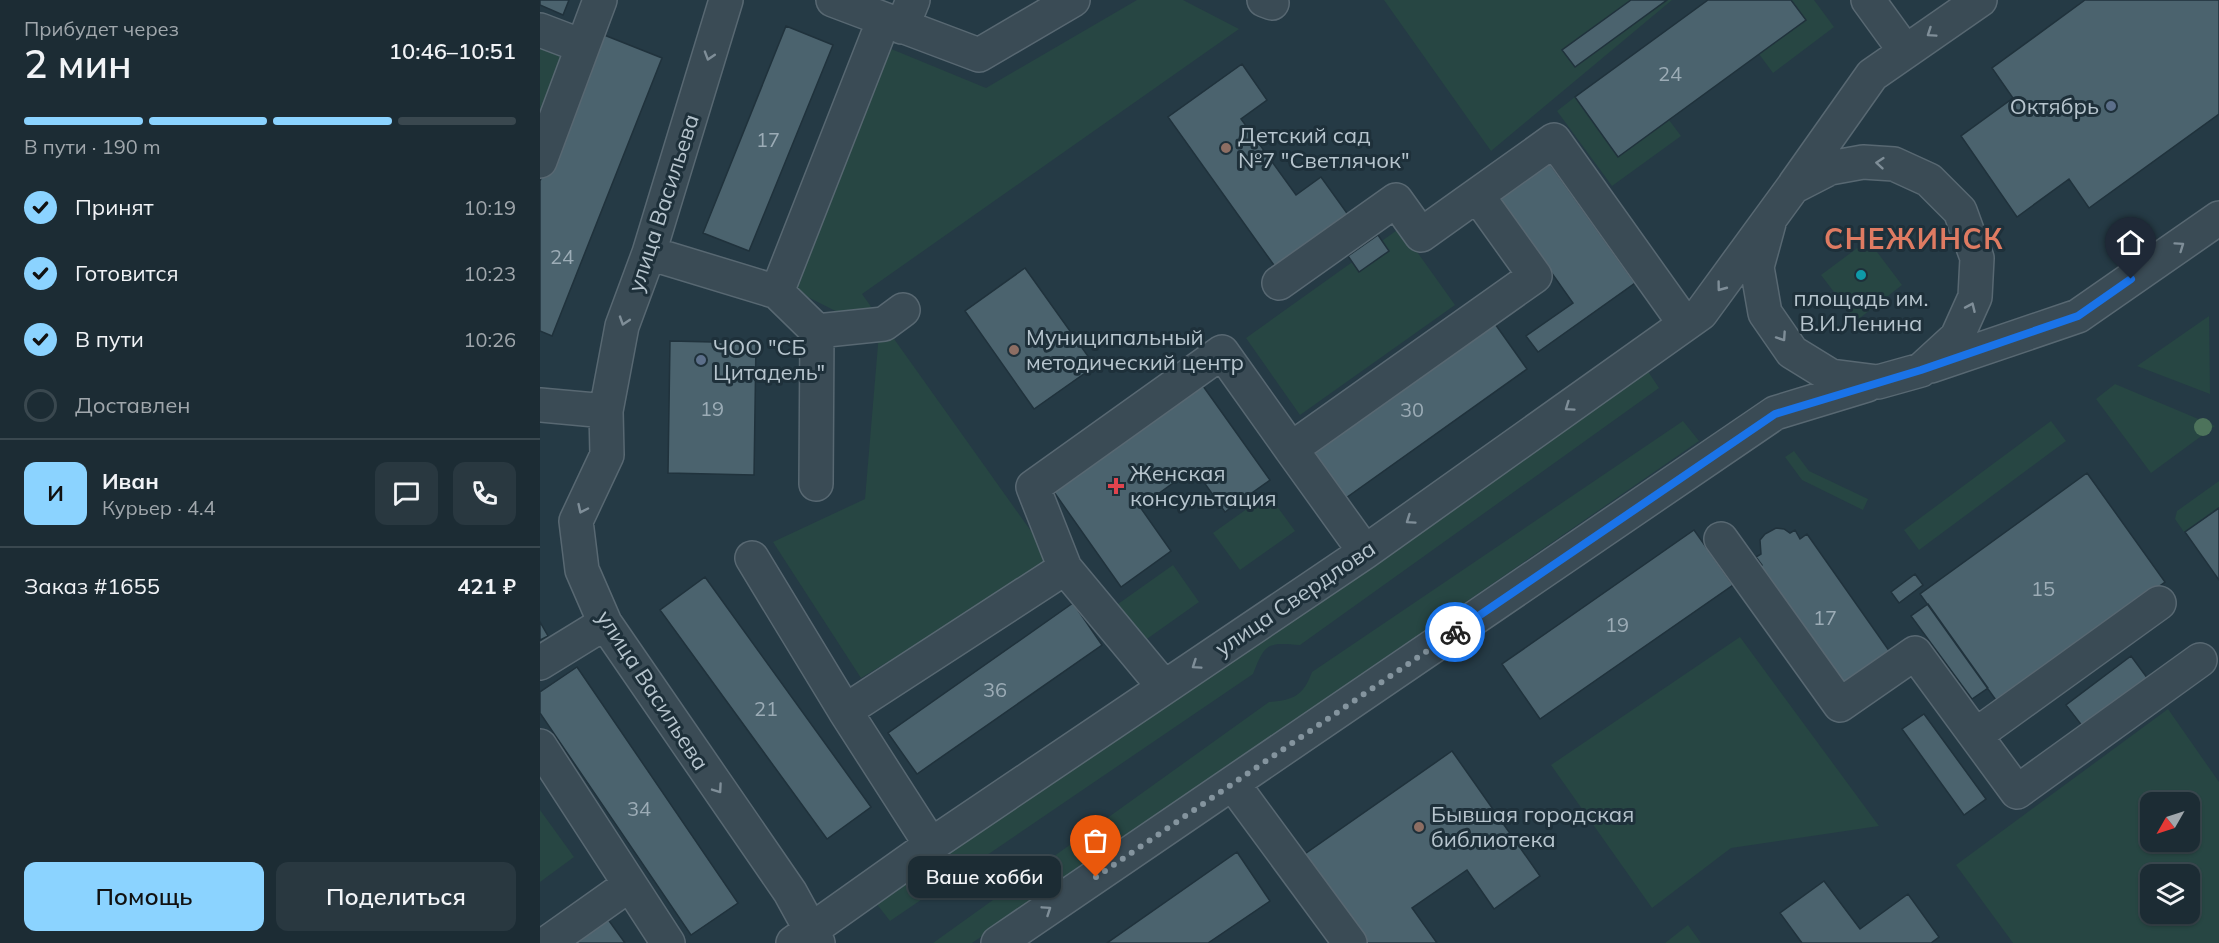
<!DOCTYPE html>
<html lang="ru">
<head>
<meta charset="utf-8">
<style>
  body { margin:0; font-family:Mulish,sans-serif; background:#293840; color:#f1f3f6; height:100vh; display:flex; flex-direction:column; font-size:22px; white-space:nowrap }
  * { box-sizing:border-box; margin:0 }
  p { font-size:20px; color:#a0a7ac }
  .icon { flex:none; width:33px; height:33px; fill:none; stroke:currentColor; stroke-width:2; stroke-linecap:round; stroke-linejoin:round }
  .map { position:relative; flex:1; overflow:hidden }
  .details { display:flex; flex-direction:column; background:#1c2c34; width:540px }
  .details>* { flex:none }
  .needle { width:39px; rotate:231deg }
  .fabs { position:absolute; left:1600px; top:792px; display:grid; gap:12px }
  .fabs a { display:grid; place-items:center; width:60px; height:60px; border-radius:12px; background:#1c2c34; box-shadow:0 2px 4px #0004,0 0 0 2px #3a484f; font-size:30px }
  .pin { position:absolute; display:grid; place-items:center; width:51px; height:51px; color:#fff; margin:-62px -26px; border-radius:50% 50% 50% 0; rotate:-45deg; box-shadow:0 0 6px #0007 }
  .pin .icon { rotate:45deg }
  .courier { position:absolute; display:grid; place-items:center; width:60px; height:60px; margin:-30px; border:4px solid #1a73e8; border-radius:50%; background:#fff; color:#222; box-shadow:0 2px 8px #0007 }
  .bubble { position:absolute; height:42px; border-radius:12px; background:#1c2c34; box-shadow:0 2px 4px #0004,0 0 0 2px #3a484f; font-size:20px; font-weight:600; line-height:42px; text-align:center }
  .headline em { font-style:normal; font-weight:600 }
  .headline div { display:flex; flex-direction:column-reverse }
  .headline { display:flex; align-items:center; justify-content:space-between; height:102px; padding:0 24px }
  h1 { font-size:39px; font-weight:600; line-height:45px }
  .bar { display:grid; grid-template-columns:repeat(4,1fr); gap:9px 6px; align-content:center; height:72px; padding:0 24px }
  .bar i { height:8px; border-radius:4px; background:#3a484f }
  .bar .current { background:#8bd3ff }
  .bar p { grid-column:span 4 }
  .line { display:flex; align-items:center; gap:15px; padding:0 24px; border-top:2px solid #3a484f }
  .line div { flex:1 }
  .round { display:grid; place-items:center; flex:none; width:63px; height:63px; border-radius:12px; background:#293840 }
  ol { padding:0 24px; list-style:none }
  li { display:flex; align-items:center; gap:18px; height:66px }
  li p { margin-inline-start:auto }
  li .icon { padding:6px; border-radius:50%; background:#8bd3ff; color:#111; stroke-width:4 }
  li:last-child { color:#a0a7ac }
  li i { width:33px; height:33px; border:3px solid #3a484f; border-radius:50% }
  .action { display:flex; gap:12px; margin-top:auto; padding:12px 24px }
  .action a { flex:1; height:69px; border-radius:12px; background:#8bd3ff; color:#111; font-size:24px; font-weight:600; line-height:69px; text-align:center }
  .action a+a { background:#293840; color:#f1f3f6 }
  main { display:flex; flex:1; min-height:0 }
  .map>svg:first-child { display:block }
  .green { fill:#274643; fill-rule:evenodd }
  .building { fill:#4b636e; stroke:#20323c; stroke-width:1.5 }
  .lines { fill:none; stroke-linecap:round; stroke-linejoin:round }
  .minor-casing { stroke:#586872; stroke-width:36 }
  .minor { stroke:#3a4b55; stroke-width:33 }
  .tree { fill:#4d735b }
  .oneway { stroke:#7f8e98 }
  .done { stroke:#84949e; stroke-width:6; stroke-dasharray:0 10.8 }
  .route { stroke:#1a73e8; stroke-width:8 }
  .service-dot { fill:#5c6f8a; stroke:#1e303a; stroke-width:2 }
  .education-dot { fill:#8d6e63; stroke:#1e303a; stroke-width:2 }
  .culture-dot { fill:#0f9aa8; stroke:#1e303a; stroke-width:2 }
  .health-dot { fill:#e0444e; stroke:#1e303a; stroke-width:2 }
  .labels { text-anchor:middle; dominant-baseline:central; stroke-width:6; stroke-linejoin:round; paint-order:stroke }
  .number-label { font-size:20px; fill:#9cacb6 }
  .poi-label { font-size:22px; fill:#b7c5ce; stroke:#1e303a; text-anchor:start }
  .street-label { font-size:22px; fill:#b7c5ce; stroke:#1e303a }
  .district-label { font-size:28px; font-weight:bold; letter-spacing:1.5px; fill:#df7b62; stroke:#1e303a }
</style>
</head>
<body>
<main>
<section class="details">
<div class="headline"><div><h1>2 мин</h1><p>Прибудет через</p></div><em>10:46–10:51</em></div>
<div class="bar"><i class="current"></i><i class="current"></i><i class="current"></i><i></i><p>В пути · 190 m</p></div>
<ol>
<li><svg class="icon" aria-label="check" viewBox="0 0 24 24"><path d="M5 12l5 5 9-10"/></svg>Принят<p>10:19</p></li>
<li><svg class="icon" aria-label="check" viewBox="0 0 24 24"><path d="M5 12l5 5 9-10"/></svg>Готовится<p>10:23</p></li>
<li><svg class="icon" aria-label="check" viewBox="0 0 24 24"><path d="M5 12l5 5 9-10"/></svg>В пути<p>10:26</p></li>
<li><i></i>Доставлен</li>
</ol>
<div class="line" style="height:108px"><b class="round" style="background:#8bd3ff;color:#111">И</b><div><b>Иван</b><p>Курьер · 4.4</p></div><a class="round"><svg class="icon" aria-label="chat" viewBox="0 0 24 24"><path d="M4 5h16v11H9l-5 4z"/></svg></a><a class="round"><svg class="icon" aria-label="phone" viewBox="0 0 24 24"><path d="M5 4h4l2 5-3 2q2 4 5 5l2-3 5 2v4C11 20 4 13 5 4z"/></svg></a></div>
<div class="line" style="height:78px"><div>Заказ #1655</div><b>421 ₽</b></div>
<div class="action"><a>Помощь</a><a>Поделиться</a></div>
</section>
<div class="map">
<svg width="1679" height="943" viewBox="0 0 1679 943">
  <rect width="100%" height="100%" fill="#253a45"/>
  <path class="green" d="M597,0H643L699,29L322,294L513,562L321,678L233,542L325,499L339,333L250,288L344,46L446,88Z
    M844,0H1132L951,151Z
    M1251,0H1274L1294,27L1233,73L1219,54L1265,21Z
    M0,45L23,54L0,111Z
    M1035,97L1078,157L1129,120L1141,136L1072,186L1017,111Z
    M860,228L915,305L760,415L706,338Z
    M1328,240L1362,285L1316,321L1281,275Z
    M1669,316L1670,394L1597,366Z
    M1105,367L1119,388L760,645C727,642 725,643 713,674L350,921L336,903Z
    M1575,384L1675,426L1611,473L1556,399Z
    M1143,421L1159,441L432,943H393L729,702C754,700 763,696 772,672Z
    M1511,421L1526,441L1379,550L1364,530Z
    M1254,451L1269,471L1328,499L1323,510L1262,480L1245,457Z
    M1679,481V507L1644,532L1635,519L1637,511Z
    M728,494L755,531L700,570L673,533Z
    M633,565L659,602L604,641L578,604Z
    M1200,637L1339,826L1191,848L1112,908L1011,765Z
    M1628,709L1679,782V943H1473L1416,865ZM1611,802H1650V842H1611ZM1611,874H1650V914H1611Z
    M0,810L34,857L0,882Z
    M1148,925L1161,943H1125Z"/>
  <path class="building" d="M0,0H29L23,15L0,5Z
    M1091,0H1127L1035,67L1022,50Z
    M1168,0H1251L1266,20L1078,157L1035,97Z
    M1545,0H1679V114L1549,208L1529,179L1477,217L1421,136L1473,98L1452,68Z
    M246,26L293,45L209,251L163,233Z
    M59,33L122,58L12,336L0,331V181Z
    M702,64L727,100L701,119L756,195L781,177L809,216L736,268L628,117Z
    M1008,161L1095,283L998,352L986,336L1033,303L958,197Z
    M838,235L849,251L819,272L808,256Z
    M485,268L555,366L494,409L425,311Z
    M948,314L987,369L796,505L757,450Z
    M130,341L216,343L214,475L128,473Z
    M663,386L730,480L685,512L654,468L600,507L631,551L581,587L514,492Z
    M1547,473L1625,582L1458,703L1380,594Z
    M1679,508V580L1645,532Z
    M1236,528L1244,529L1250,533L1255,530L1260,539L1267,534L1357,662L1303,700L1213,571L1222,565L1216,557L1221,554L1220,540L1225,534Z
    M1154,530L1193,585L1000,719L962,664Z
    M1375,574L1383,585L1359,603L1351,592Z
    M165,577L331,807L287,839L120,610Z
    M533,603L562,645L377,774L348,733Z
    M1388,604L1448,688L1432,699L1371,616Z
    M0,622L8,636L0,640Z
    M1591,656L1608,679L1543,727L1526,705Z
    M37,667L198,903L151,935L0,713V692Z
    M1384,714L1446,799L1424,815L1362,729Z
    M912,751L1000,876L954,909L927,870L872,908L897,943H823L762,856Z
    M697,852L730,901L668,943H567Z
    M1284,881L1320,929L1368,894L1399,937L1391,943H1262L1240,913Z
    M67,918L85,943H31Z"/>
  <g class="lines">
    <g class="minor-casing">
      <path id="minor" d="M186,0L109,253L82,326L66,411L67,455L36,521L42,570L65,623L250,892L278,943
        M293,0L439,55L533,0
        M724,0L732,3
        M1328,0L1365,51
        M362,27L373,0
        M0,30L42,46
        M337,37L237,292L277,331L344,324L363,310
        M0,161L60,0
        M1255,184L1332,75L1440,0
        M109,253L237,292
        M739,283L856,200L881,235L937,195
        M1391,366L1538,316L1679,218
        M0,405L66,411
        M276,484L277,331
        M1181,539L1300,705L1375,653L1477,792L1660,660
        M825,552L751,449L995,276L937,195L1014,140L1145,324
        M212,558L305,711
        M0,663L65,623
        M624,687L525,568L493,487L682,352L751,449
        M1436,735L1619,603
        M0,746L128,943
        M693,784L810,943
        M391,845L305,711L525,568
        M7,943L89,885
        M253,943L391,845L825,552L1161,313L1253,187L1290,168L1323,162L1354,164L1389,180L1420,211L1437,258L1435,297L1417,337L1381,370L1338,382L1291,376L1252,352L1225,313L1217,267L1229,223
        M458,943L1235,413L1327,385"/>
    </g>
    <use href="#minor" class="minor"/>
  </g>
  <circle class="tree" cx="1663" cy="427" r="9"/>
  <defs><path id="oneway-chevron" d="M-2-3.5L2.5 0L-2 3.5" fill="none" stroke-width="1.6" stroke-linecap="round" stroke-linejoin="round" transform="scale(1.5)"/></defs>
  <g class="oneway">
    <use href="#oneway-chevron" transform="translate(1391 33) rotate(146)"/>
    <use href="#oneway-chevron" transform="translate(169 56) rotate(107)"/>
    <use href="#oneway-chevron" transform="translate(1340 163) rotate(-175)"/>
    <use href="#oneway-chevron" transform="translate(1640 246) rotate(-35)"/>
    <use href="#oneway-chevron" transform="translate(1181 287) rotate(127)"/>
    <use href="#oneway-chevron" transform="translate(1431 307) rotate(-66)"/>
    <use href="#oneway-chevron" transform="translate(84 321) rotate(108)"/>
    <use href="#oneway-chevron" transform="translate(1242 337) rotate(56)"/>
    <use href="#oneway-chevron" transform="translate(1029 407) rotate(145)"/>
    <use href="#oneway-chevron" transform="translate(42 509) rotate(115)"/>
    <use href="#oneway-chevron" transform="translate(870 520) rotate(145)"/>
    <use href="#oneway-chevron" transform="translate(656 665) rotate(146)"/>
    <use href="#oneway-chevron" transform="translate(178 789) rotate(55)"/>
    <use href="#oneway-chevron" transform="translate(507 910) rotate(-34)"/>
  </g>
  <g class="lines">
    <path class="done" d="M556,877L915,632"/>
    <path class="route" d="M915,632L1235,414L1381,370L1538,316L1591,279"/>
  </g>
  <g class="service-dot">
    <circle cx="1571" cy="106" r="6"/>
    <circle cx="161" cy="360" r="6"/>
  </g>
  <g class="education-dot">
    <circle cx="686" cy="148" r="6"/>
    <circle cx="474" cy="350" r="6"/>
    <circle cx="879" cy="827" r="6"/>
  </g>
  <circle class="culture-dot" cx="1321" cy="275" r="6"/>
  <path class="health-dot" d="M573 477h6v6h6v6h-6v6h-6v-6h-6v-6h6z"/>
  <g class="labels">
    <g class="number-label">
      <text x="1130" y="73">24</text>
      <text x="228" y="139">17</text>
      <text x="22" y="256">24</text>
      <text x="172" y="408">19</text>
      <text x="872" y="409">30</text>
      <text x="1503" y="588">15</text>
      <text x="1285" y="617">17</text>
      <text x="1077" y="624">19</text>
      <text x="455" y="689">36</text>
      <text x="226" y="708">21</text>
      <text x="99" y="808">34</text>
    </g>
    <g class="poi-label">
      <text x="1559" y="106" text-anchor="end">Октябрь</text>
      <text x="698" y="135">Детский сад<tspan x="698" dy="25">№7 "Светлячок"</tspan></text>
      <text x="1321" y="298" text-anchor="middle">площадь им.<tspan x="1321" dy="25">В.И.Ленина</tspan></text>
      <text x="486" y="337">Муниципальный<tspan x="486" dy="25">методический центр</tspan></text>
      <text x="173" y="347">ЧОО "СБ<tspan x="173" dy="25">Цитадель"</tspan></text>
      <text x="590" y="473">Женская<tspan x="590" dy="25">консультация</tspan></text>
      <text x="891" y="814">Бывшая городская<tspan x="891" dy="25">библиотека</tspan></text>
    </g>
    <g class="street-label">
      <text transform="translate(123 203) rotate(-72)">улица Васильева</text>
      <text transform="translate(755 598) rotate(-34)">улица Свердлова</text>
      <text transform="translate(113 690) rotate(57)">улица Васильева</text>
    </g>
    <g class="district-label">
      <text x="1374" y="238">СНЕЖИНСК</text>
    </g>
  </g>
</svg>
<div class="fabs">
<a><svg class="needle" viewBox="-14 -14 28 28"><path d="M0-13l5 13h-10z" fill="#e53935"/><path d="M0 13l5-13h-10z" fill="#a0a7ac"/></svg></a>
<a><svg class="icon" aria-label="layers" viewBox="0 0 24 24"><path d="M12 4l9 5-9 5-9-5zM3 14l9 5 9-5"/></svg></a>
</div>
<div class="pin" style="left:556px;top:877px;background:#ea580c"><svg class="icon" aria-label="bag" viewBox="0 0 24 24"><path d="M5 8h14l-1 12H6zM9 8a3 3 0 0 1 6 0"/></svg></div>
<div class="pin" style="left:1591px;top:279px;background:#1f2937"><svg class="icon" aria-label="home" viewBox="0 0 24 24"><path d="M3 11l9-7 9 7M6 9v11h12V9"/></svg></div>
<div class="courier" style="left:915px;top:632px"><svg class="icon" aria-label="bike" viewBox="0 0 24 24"><circle cx="6" cy="16" r="4"/><circle cx="18" cy="16" r="4"/><path d="M6 16l4-8h5l3 8M10 8l3 8H6M13 5h3"/></svg></div>
<div class="bubble" style="left:368px;top:856px;width:153px">Ваше хобби</div>
</div>
</main>
</body>
</html>
